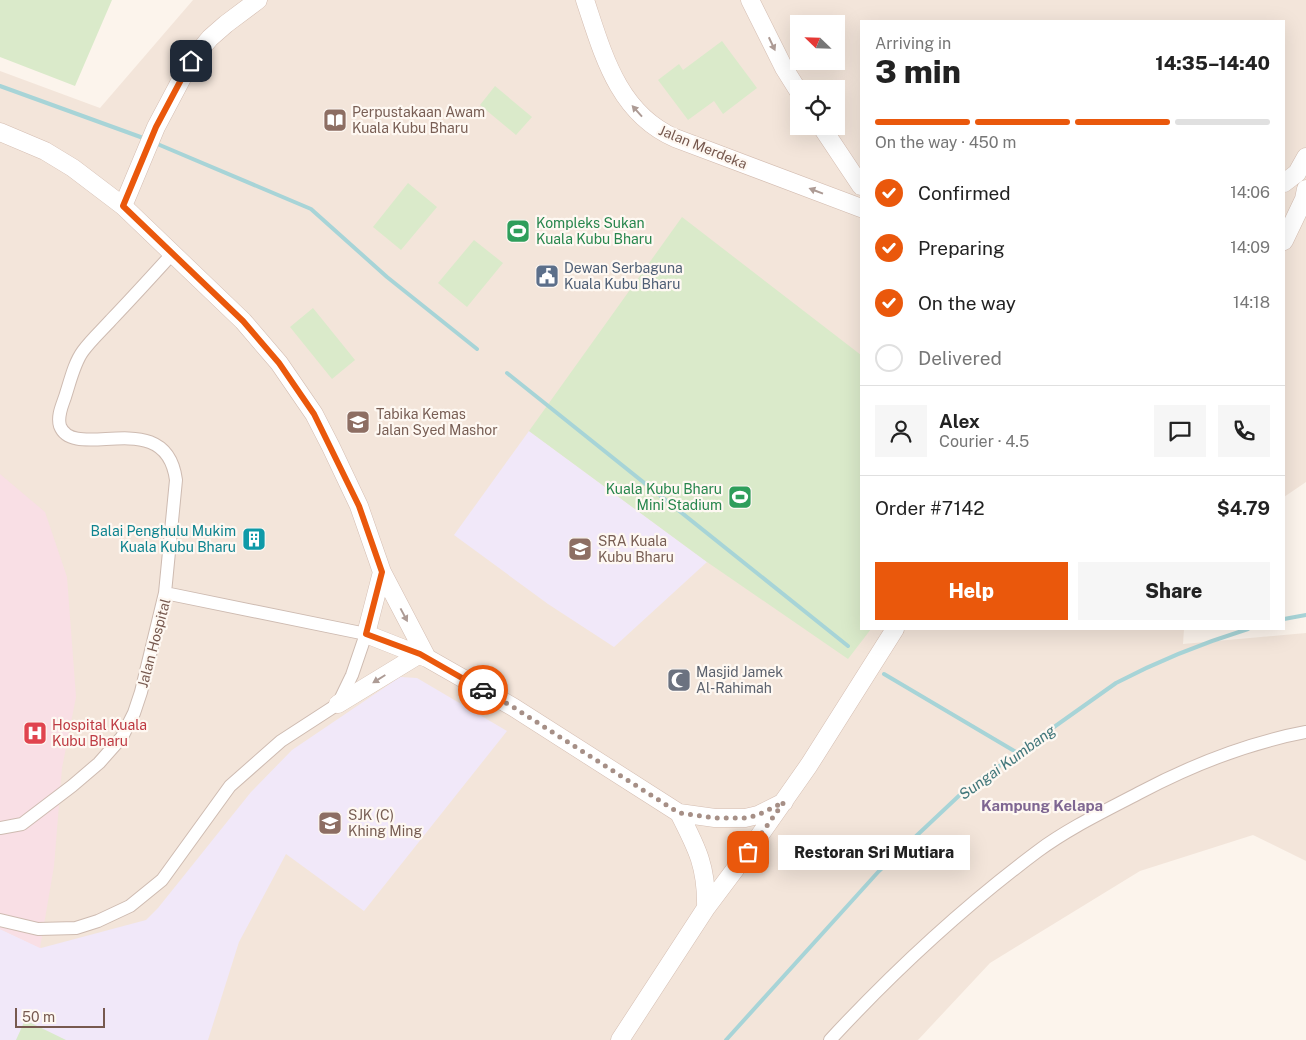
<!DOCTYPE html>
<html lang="en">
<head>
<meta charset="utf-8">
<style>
  body { margin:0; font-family:"Public Sans",sans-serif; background:#f6f6f6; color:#222; height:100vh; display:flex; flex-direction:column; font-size:19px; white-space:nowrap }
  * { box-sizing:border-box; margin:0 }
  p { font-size:16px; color:#767676 }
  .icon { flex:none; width:28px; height:28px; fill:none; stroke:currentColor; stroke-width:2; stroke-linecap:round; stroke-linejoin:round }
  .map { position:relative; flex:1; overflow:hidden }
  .details { position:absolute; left:860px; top:20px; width:425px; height:610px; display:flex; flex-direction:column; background:#fff; border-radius:0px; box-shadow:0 5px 20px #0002 }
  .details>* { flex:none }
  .needle { width:32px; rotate:293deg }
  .fabs { position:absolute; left:790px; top:15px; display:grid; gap:10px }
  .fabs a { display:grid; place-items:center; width:55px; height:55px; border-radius:0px; background:#fff; box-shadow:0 5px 20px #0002; font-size:25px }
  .scale { position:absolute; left:15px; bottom:12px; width:90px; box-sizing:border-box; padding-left:5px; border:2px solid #77594f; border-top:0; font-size:14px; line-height:18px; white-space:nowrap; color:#77594f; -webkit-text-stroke:4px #fef8f2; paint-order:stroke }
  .pin { position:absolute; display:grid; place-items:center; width:42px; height:42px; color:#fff; margin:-21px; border-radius:10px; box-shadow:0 2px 8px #0006 }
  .courier { position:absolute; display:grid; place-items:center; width:50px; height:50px; margin:-25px; border:4px solid #ea580c; border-radius:50%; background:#fff; color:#222; box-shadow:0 1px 6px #0007 }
  .bubble { position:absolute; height:35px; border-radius:0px; background:#fff; box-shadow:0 5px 20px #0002; font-size:16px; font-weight:800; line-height:35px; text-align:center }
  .overview em { font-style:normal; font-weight:800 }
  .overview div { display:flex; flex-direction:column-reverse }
  .overview { display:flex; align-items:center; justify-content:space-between; height:85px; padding:0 15px }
  h1 { font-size:32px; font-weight:800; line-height:38px }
  .bar { display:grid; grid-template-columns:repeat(4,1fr); gap:8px 5px; align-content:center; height:60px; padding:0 15px }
  .bar i { height:6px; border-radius:4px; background:#e0e0e0 }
  .bar .current { background:#ea580c }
  .bar p { grid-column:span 4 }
  .line { display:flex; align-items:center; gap:12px; padding:0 15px; border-top:1px solid #e0e0e0 }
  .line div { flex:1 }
  .round { display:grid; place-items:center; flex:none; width:52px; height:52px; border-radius:0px; background:#f6f6f6 }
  ol { padding:0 15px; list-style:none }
  li { display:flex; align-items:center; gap:15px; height:55px }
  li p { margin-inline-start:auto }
  li .icon { padding:5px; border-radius:50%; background:#ea580c; color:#fff; stroke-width:4 }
  li:last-child { color:#767676 }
  li i { width:28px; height:28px; border:2px solid #e0e0e0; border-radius:50% }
  .button { display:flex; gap:10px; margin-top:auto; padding:10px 15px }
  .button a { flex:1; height:58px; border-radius:0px; background:#ea580c; color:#fff; font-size:20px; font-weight:800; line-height:58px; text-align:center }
  .button a+a { background:#f6f6f6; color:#222 }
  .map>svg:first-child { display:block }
  .residential { fill:#f3e5da; fill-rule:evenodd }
  .education { fill:#f1e8f9 }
  .medical { fill:#f9dfe5 }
  .pitch { fill:#daeaca }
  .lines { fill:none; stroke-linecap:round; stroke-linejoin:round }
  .stream { stroke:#a7d4d7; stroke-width:4 }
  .street-casing { stroke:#cebbb1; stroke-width:14 }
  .secondary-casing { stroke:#d4bdb1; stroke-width:19 }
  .street { stroke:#fff; stroke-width:12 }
  .secondary { stroke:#fff; stroke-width:18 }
  .oneway { fill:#ad9b95 }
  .done { stroke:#a68f86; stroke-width:5; stroke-dasharray:0 9 }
  .route { stroke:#ea580c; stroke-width:6 }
  .labels { text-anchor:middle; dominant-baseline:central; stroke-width:4.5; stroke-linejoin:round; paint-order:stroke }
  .education-label { font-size:14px; fill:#785e54; stroke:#fef8f2; text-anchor:start }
  .street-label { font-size:14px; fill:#77594f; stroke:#fef8f2 }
  .leisure-label { font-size:14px; fill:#27864d; stroke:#fef8f2; text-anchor:start }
  .service-label { font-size:14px; fill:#4e5e75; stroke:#fef8f2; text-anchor:start }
  .culture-label { font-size:14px; fill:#0d838f; stroke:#fef8f2; text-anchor:end }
  .worship-label { font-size:14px; fill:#5b616d; stroke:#fef8f2; text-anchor:start }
  .health-label { font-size:14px; fill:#be3a42; stroke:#fef8f2; text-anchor:start }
  .water-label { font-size:15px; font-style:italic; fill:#42777b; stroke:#fef8f2 }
  .neighbourhood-label { font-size:15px; font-weight:bold; fill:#7f6792; stroke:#fef8f2 }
</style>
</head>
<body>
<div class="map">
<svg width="1306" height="1040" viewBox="0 0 1306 1040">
  <rect width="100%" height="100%" fill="#fcf4ec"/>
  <path class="residential" d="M193,0H1306V482L1284,497V21H861V629H1184L1183,644L1306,633V861L1253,835L1140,871L990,963L918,1040H0V71L100,108ZM799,24H836V61H799ZM799,89H836V126H799Z"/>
  <path class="education" d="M529,431L707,562L614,647L548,604L454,535Z
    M400,677L417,678L507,731L364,911L286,854L239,942L208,1040H0V929L41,948L146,920L158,908L251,792L292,750Z"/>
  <path class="medical" d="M0,474L45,512L67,577L76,697L62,768L54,866L40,948L0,929Z"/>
  <path class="pitch" d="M0,0H112L75,86L0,57Z
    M722,41L757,88L723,114L714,101L688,120L658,80L679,64L683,70Z
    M495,86L532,117L516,135L480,105Z
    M408,183L437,207L401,250L373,227Z
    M682,217L861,355V629H871L848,659L707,562L529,431Z
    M474,240L503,263L467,307L438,283Z
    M313,308L355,360L332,379L290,327Z
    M25,1020L66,1040H16Z"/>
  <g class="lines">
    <path class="stream" d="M0,86L146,139
      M155,143L311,209L387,277L477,349
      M507,373L848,646
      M1284,619L1306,615
      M884,674L1016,752
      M726,1040L879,871L964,791L1116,683C1158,661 1203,643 1248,629"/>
    <g class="street-casing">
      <path id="street" d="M0,828L22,824L72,786L99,763L122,737L134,713L141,692L165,593L176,480C166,404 74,463 60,426C57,416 62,406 65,397C70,382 74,363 83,351C91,340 102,330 111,320C132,298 153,275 173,253
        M0,920L38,929L76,928L98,921L130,906L162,880L230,786L281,741L338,704L352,675L366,634L165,593
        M830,1040C893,972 963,907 1038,851C1069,828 1105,811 1139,793C1192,765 1247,743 1306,732"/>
    </g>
    <g class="secondary-casing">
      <path id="secondary" d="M585,0C603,54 618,113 675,138L861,208
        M750,0L784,68L799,92
        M821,126L861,186
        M0,132L45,151L73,168L123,206L243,321L279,363L314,414L331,447L359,506L382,572L366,634L427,658L513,707L679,813L715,818H745L758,815L784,802
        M1284,183L1297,173L1306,157
        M123,206L156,127L191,61L210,38L226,24L258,0
        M1284,241L1304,199L1306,189
        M382,572L427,658
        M338,704L420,654
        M679,813C697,848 707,867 706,908
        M620,1040L706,908L748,852L809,765L895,629"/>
    </g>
    <use href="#street" class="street"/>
    <use href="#secondary" class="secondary"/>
  </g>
  <defs><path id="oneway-solid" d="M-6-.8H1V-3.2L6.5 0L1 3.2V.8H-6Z" transform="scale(1.25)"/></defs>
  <g class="oneway">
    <use href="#oneway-solid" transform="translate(772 44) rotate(65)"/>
    <use href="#oneway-solid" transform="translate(637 111) rotate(-132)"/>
    <use href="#oneway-solid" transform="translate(816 191) rotate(-159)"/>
    <use href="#oneway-solid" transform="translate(404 615) rotate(62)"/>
    <use href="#oneway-solid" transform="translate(379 679) rotate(148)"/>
  </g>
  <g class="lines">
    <path class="done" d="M483,690L513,707L679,813L715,818H745L758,815L784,802L748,852"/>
    <path class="route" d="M191,61L156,127L123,206L243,321L279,363L314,414L359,506L382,572L366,634L420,654L483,690"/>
  </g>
  <defs>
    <g id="library-square" transform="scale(1.25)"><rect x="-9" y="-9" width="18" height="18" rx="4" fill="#8d6e63" stroke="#fef8f2"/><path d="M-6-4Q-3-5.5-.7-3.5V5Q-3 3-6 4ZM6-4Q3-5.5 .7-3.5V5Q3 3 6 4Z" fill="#fff"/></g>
    <g id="stadium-square" transform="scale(1.25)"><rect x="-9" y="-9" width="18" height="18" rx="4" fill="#2e9e5b" stroke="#fef8f2"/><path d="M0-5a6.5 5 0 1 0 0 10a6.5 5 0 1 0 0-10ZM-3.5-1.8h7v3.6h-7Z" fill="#fff"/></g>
    <g id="civic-square" transform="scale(1.25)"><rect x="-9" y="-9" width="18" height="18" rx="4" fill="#5c6f8a" stroke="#fef8f2"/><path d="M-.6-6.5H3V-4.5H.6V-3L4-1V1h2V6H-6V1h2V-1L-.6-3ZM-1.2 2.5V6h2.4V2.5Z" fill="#fff"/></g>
    <g id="school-square" transform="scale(1.25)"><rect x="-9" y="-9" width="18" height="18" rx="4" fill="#8d6e63" stroke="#fef8f2"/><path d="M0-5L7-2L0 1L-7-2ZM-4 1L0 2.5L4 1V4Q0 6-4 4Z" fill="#fff"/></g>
    <g id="building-square" transform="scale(1.25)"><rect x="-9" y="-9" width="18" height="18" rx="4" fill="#0f9aa8" stroke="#fef8f2"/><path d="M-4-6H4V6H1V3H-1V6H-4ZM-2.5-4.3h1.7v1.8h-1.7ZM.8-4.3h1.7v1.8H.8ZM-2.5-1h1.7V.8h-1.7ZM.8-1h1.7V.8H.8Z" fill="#fff"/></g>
    <g id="mosque-square" transform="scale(1.25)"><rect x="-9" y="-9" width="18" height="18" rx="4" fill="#6b7280" stroke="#fef8f2"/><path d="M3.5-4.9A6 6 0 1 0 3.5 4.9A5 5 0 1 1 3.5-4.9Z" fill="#fff"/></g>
    <g id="hospital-square" transform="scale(1.25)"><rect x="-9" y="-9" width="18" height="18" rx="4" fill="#e0444e" stroke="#fef8f2"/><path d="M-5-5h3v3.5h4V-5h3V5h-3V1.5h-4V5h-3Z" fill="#fff"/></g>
  </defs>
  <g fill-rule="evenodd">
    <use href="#library-square" x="335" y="120"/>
    <use href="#stadium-square" x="518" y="231"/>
    <use href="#civic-square" x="547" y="276"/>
    <use href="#school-square" x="358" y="422"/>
    <use href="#stadium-square" x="740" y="497"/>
    <use href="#building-square" x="254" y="539"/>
    <use href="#school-square" x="580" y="549"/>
    <use href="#mosque-square" x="679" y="680"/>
    <use href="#hospital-square" x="35" y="733"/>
    <use href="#school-square" x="330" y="823"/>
  </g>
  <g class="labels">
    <g class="education-label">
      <text x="352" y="112">Perpustakaan Awam<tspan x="352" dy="16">Kuala Kubu Bharu</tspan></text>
      <text x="376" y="414">Tabika Kemas<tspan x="376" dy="16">Jalan Syed Mashor</tspan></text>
      <text x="598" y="541">SRA Kuala<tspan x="598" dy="16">Kubu Bharu</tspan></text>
      <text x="348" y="815">SJK (C)<tspan x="348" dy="16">Khing Ming</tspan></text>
    </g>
    <g class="street-label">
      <text transform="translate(703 147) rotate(22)">Jalan Merdeka</text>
      <text transform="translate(154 643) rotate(-75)">Jalan Hospital</text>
    </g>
    <g class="leisure-label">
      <text x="536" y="223">Kompleks Sukan<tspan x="536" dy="16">Kuala Kubu Bharu</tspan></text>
      <text x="722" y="489" text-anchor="end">Kuala Kubu Bharu<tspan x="722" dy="16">Mini Stadium</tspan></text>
    </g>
    <g class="service-label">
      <text x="564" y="268">Dewan Serbaguna<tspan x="564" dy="16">Kuala Kubu Bharu</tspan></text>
    </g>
    <g class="culture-label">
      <text x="236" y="531">Balai Penghulu Mukim<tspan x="236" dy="16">Kuala Kubu Bharu</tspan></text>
    </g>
    <g class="worship-label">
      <text x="696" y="672">Masjid Jamek<tspan x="696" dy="16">Al-Rahimah</tspan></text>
    </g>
    <g class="health-label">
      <text x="52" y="725">Hospital Kuala<tspan x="52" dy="16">Kubu Bharu</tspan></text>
    </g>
    <g class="water-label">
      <text transform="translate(1007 762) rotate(-36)">Sungai Kumbang</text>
    </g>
    <g class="neighbourhood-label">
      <text x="1042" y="805">Kampung Kelapa</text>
    </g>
  </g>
</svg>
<div class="fabs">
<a><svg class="needle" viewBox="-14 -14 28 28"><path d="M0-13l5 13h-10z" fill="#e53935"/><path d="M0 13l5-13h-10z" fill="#767676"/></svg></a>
<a><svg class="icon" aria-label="locate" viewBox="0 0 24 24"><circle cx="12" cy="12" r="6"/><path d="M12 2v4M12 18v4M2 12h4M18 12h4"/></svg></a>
</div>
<div class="scale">50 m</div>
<div class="pin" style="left:748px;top:852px;background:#ea580c"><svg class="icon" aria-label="bag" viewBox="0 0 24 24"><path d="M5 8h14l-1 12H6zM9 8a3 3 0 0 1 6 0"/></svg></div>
<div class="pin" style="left:191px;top:61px;background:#1f2937"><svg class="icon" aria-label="home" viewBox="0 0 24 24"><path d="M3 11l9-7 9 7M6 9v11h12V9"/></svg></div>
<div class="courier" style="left:483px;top:690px"><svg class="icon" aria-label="car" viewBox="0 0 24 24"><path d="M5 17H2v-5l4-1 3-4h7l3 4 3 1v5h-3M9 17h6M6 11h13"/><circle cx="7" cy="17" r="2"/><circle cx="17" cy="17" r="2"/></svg></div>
<div class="bubble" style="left:778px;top:835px;width:192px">Restoran Sri Mutiara</div>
<section class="details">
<div class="overview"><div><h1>3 min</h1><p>Arriving in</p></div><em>14:35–14:40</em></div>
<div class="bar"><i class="current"></i><i class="current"></i><i class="current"></i><i></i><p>On the way · 450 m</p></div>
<ol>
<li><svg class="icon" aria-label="check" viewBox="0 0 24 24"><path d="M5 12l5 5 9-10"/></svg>Confirmed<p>14:06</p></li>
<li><svg class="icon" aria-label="check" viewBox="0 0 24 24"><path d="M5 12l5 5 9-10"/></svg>Preparing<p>14:09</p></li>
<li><svg class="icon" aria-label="check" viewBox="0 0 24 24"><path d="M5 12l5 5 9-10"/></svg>On the way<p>14:18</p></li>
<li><i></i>Delivered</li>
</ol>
<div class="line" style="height:90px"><a class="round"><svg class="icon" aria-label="person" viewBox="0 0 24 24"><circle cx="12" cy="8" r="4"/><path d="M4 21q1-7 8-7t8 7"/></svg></a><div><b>Alex</b><p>Courier · 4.5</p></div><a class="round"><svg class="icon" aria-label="chat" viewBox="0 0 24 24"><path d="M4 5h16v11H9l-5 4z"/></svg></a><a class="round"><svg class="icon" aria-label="phone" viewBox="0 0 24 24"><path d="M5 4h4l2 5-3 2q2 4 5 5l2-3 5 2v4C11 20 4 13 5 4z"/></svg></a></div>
<div class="line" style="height:65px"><div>Order #7142</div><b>$4.79</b></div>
<div class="button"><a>Help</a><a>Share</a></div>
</section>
</div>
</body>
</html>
